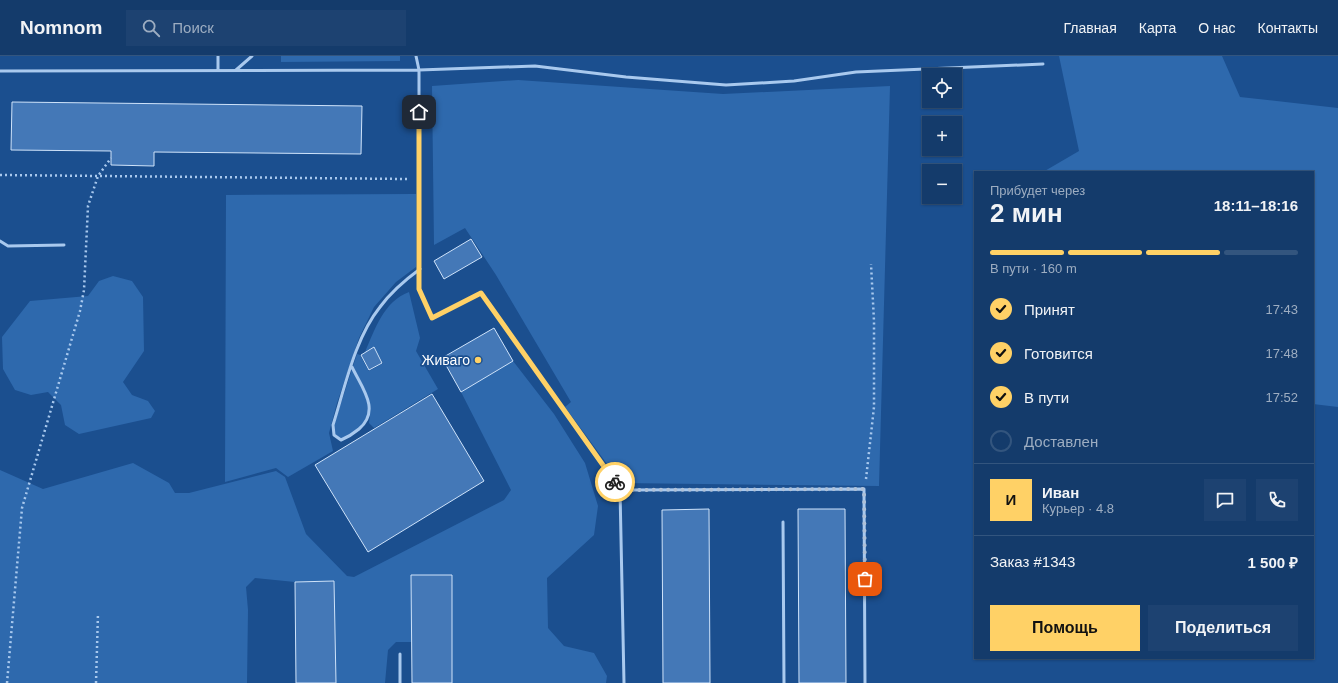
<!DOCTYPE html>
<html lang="ru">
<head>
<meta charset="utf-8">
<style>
  body { margin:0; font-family:Helvetica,sans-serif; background:#1d4271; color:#f1f3f6; height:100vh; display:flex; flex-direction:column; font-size:15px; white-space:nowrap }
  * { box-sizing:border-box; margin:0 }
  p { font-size:13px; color:#9dadc1 }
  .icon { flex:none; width:22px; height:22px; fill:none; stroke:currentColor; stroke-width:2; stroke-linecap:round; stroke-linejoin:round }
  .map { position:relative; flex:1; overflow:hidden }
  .panel { position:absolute; left:974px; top:115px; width:340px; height:488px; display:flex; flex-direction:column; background:#143b6b; border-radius:0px; box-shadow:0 1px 3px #0004,0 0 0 1px #33557e }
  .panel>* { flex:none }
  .controls { position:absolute; left:922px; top:12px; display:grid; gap:8px }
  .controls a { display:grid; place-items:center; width:40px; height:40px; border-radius:0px; background:#143b6b; box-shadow:0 1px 3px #0004,0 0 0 1px #33557e; font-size:20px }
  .pin { position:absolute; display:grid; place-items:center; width:34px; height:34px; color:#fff; margin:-17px; border-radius:8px; box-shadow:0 2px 6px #0006 }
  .courier { position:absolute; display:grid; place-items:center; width:40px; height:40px; margin:-20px; border:3px solid #ffd166; border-radius:50%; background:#fff; color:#222; box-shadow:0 1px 5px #0007 }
  .overview em { font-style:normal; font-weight:700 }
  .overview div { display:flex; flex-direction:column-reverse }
  .overview { display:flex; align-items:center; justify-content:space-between; height:68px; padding:0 16px }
  h1 { font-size:26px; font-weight:700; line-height:30px }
  .bar { display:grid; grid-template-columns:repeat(4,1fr); gap:6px 4px; align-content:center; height:48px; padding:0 16px }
  .bar i { height:5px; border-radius:3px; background:#33557e }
  .bar .active { background:#ffd166 }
  .bar p { grid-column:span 4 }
  .line { display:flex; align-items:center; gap:10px; padding:0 16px; border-top:1px solid #33557e }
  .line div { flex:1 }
  .round { display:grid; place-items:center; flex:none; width:42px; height:42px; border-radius:0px; background:#1d4271 }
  ol { padding:0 16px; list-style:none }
  li { display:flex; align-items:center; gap:12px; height:44px }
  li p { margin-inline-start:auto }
  li .icon { padding:4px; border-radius:50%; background:#ffd166; color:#111; stroke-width:4 }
  li:last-child { color:#9dadc1 }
  li i { width:22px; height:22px; border:2px solid #33557e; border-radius:50% }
  .action { display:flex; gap:8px; margin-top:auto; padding:8px 16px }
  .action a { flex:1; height:46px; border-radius:0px; background:#ffd166; color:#111; font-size:16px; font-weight:700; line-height:46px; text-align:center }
  .action a+a { background:#1d4271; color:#f1f3f6 }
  header { display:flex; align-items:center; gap:24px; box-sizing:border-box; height:56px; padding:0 20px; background:#143b6b; border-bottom:1px solid #33557e }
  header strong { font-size:19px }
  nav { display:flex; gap:22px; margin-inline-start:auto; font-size:14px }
  .search { width:280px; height:36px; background:#1d4271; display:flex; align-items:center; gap:10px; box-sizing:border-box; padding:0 14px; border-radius:0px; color:#9dadc1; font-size:15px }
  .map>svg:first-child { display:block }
  .green { fill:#2e69ad }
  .building { fill:#4478b7; stroke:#cfe3fa }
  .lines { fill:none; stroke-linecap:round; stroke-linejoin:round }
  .path { stroke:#a9c9ee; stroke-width:2.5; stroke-dasharray:2 3; stroke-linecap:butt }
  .service { stroke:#a9c9ee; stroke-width:3 }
  .done { stroke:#afc1d8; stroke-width:4; stroke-dasharray:0 7.2 }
  .route { stroke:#ffd166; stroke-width:5 }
  .poi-dot { fill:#ffd166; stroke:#1b4f8f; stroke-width:1.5 }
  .labels { text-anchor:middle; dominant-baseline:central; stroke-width:3.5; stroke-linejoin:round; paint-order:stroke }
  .poi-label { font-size:14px; fill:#fff; stroke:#1b4f8f; text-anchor:end }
</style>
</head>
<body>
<header>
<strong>Nomnom</strong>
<div class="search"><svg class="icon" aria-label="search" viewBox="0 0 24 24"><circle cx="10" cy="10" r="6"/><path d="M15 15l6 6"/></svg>Поиск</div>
<nav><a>Главная</a><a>Карта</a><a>О нас</a><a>Контакты</a></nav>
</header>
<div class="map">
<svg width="1338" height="627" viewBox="0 0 1338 627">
  <rect width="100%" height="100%" fill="#1b4f8f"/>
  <path class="green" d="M281,0H400V5L281,6Z
    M1059,0H1222L1240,41L1338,52V351L1313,348V116H1043L1079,95Z
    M518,24L723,38L890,30L879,430L621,427L565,351L571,346L496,219L465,172L434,189L432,30Z
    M416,138V211L396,226L374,251L359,282L337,347L329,377L333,395L288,421L276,412L225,426L226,139Z
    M113,220L132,225L143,241L144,295L123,326L132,339L148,345L155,355L151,362L79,378L65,369L61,349L48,336L31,339L15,334L3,313L2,281L30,245L88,240L99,225Z
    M409,236L420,282L416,295L438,333L374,372L369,367C373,345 362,329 353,310L357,298L360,299L369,315L383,307L374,291L365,296C375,273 384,245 409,236Z
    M513,305L554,358L585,407L598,450L594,479L547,522L548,572L564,590L594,597L607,620L606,627H452V519H411V586H396L388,594L385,627H336L334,525L295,526L255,522L246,531L248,554L247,627H0V414L43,433L133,407L169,427L175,437H189L276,415L285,421L306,478L347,520L354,521L504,444L511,434L461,336Z
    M352,313C361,331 380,354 360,372C353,377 349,381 341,383L335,378L334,369Z"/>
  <path class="building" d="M12,46L362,50L361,98L154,96V110L111,109V95L11,94Z
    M471,183L482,201L444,223L434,205Z
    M494,272L513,305L461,336L442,302Z
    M374,291L382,307L369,314L361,299Z
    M432,338L484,425L368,496L315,409Z
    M709,453L710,627H663L662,454Z
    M798,453H845L846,627H799Z
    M411,519H452V627H412Z
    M334,525L336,627H296L295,526Z"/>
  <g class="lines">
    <path class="path" d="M0,119L407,123
      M866,423L874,351V265L871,208
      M7,627L22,452L80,255L84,234L88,150L98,120L111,102
      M96,627L98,557"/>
    <path class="service" d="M218,0V14
      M416,0L419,14L535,10L626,21L726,29L794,25L856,16L1043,8
      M236,14L252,0
      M0,15L419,14V233L432,262L481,237L620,434L624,627
      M0,185L8,190L64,189
      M352,311C362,332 381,354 359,373C353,378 348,381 341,384L334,379L333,369C345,331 355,282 380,251C391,236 405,224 420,213
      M620,434L864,433L865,627
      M783,466L784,627
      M400,598V627"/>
  </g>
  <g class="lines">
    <path class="done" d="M615,426L620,434L864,433L865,523"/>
    <path class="route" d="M419,56V233L432,262L481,237L615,426"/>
  </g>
  <circle class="poi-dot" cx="478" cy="304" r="4"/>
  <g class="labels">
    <g class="poi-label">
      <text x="470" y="304">Живаго</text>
    </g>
  </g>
</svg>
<div class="controls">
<a><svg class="icon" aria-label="locate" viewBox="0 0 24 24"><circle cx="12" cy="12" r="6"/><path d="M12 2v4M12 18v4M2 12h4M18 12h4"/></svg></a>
<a>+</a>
<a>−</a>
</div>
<div class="pin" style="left:865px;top:523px;background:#ea580c"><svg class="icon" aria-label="bag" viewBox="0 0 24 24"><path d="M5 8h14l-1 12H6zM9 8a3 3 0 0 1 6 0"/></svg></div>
<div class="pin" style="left:419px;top:56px;background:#1f2937"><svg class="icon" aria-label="home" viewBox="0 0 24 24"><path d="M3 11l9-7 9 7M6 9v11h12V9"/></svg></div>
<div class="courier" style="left:615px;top:426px"><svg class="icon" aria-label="bike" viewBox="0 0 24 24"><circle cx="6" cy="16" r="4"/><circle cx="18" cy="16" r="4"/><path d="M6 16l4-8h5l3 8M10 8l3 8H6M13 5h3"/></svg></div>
<section class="panel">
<div class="overview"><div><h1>2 мин</h1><p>Прибудет через</p></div><em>18:11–18:16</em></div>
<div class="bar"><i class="active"></i><i class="active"></i><i class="active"></i><i></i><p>В пути · 160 m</p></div>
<ol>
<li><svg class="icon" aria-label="check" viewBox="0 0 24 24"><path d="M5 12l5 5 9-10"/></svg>Принят<p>17:43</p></li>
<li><svg class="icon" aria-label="check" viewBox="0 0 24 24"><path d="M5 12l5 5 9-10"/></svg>Готовится<p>17:48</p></li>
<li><svg class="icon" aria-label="check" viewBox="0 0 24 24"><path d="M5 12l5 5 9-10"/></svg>В пути<p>17:52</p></li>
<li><i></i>Доставлен</li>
</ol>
<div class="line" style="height:72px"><b class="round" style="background:#ffd166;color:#111">И</b><div><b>Иван</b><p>Курьер · 4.8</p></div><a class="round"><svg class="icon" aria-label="chat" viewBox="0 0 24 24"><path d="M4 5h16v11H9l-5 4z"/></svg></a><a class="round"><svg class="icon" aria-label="phone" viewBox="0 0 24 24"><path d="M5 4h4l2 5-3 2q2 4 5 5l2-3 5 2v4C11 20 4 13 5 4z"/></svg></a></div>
<div class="line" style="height:52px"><div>Заказ #1343</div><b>1 500 ₽</b></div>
<div class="action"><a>Помощь</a><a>Поделиться</a></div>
</section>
</div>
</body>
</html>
